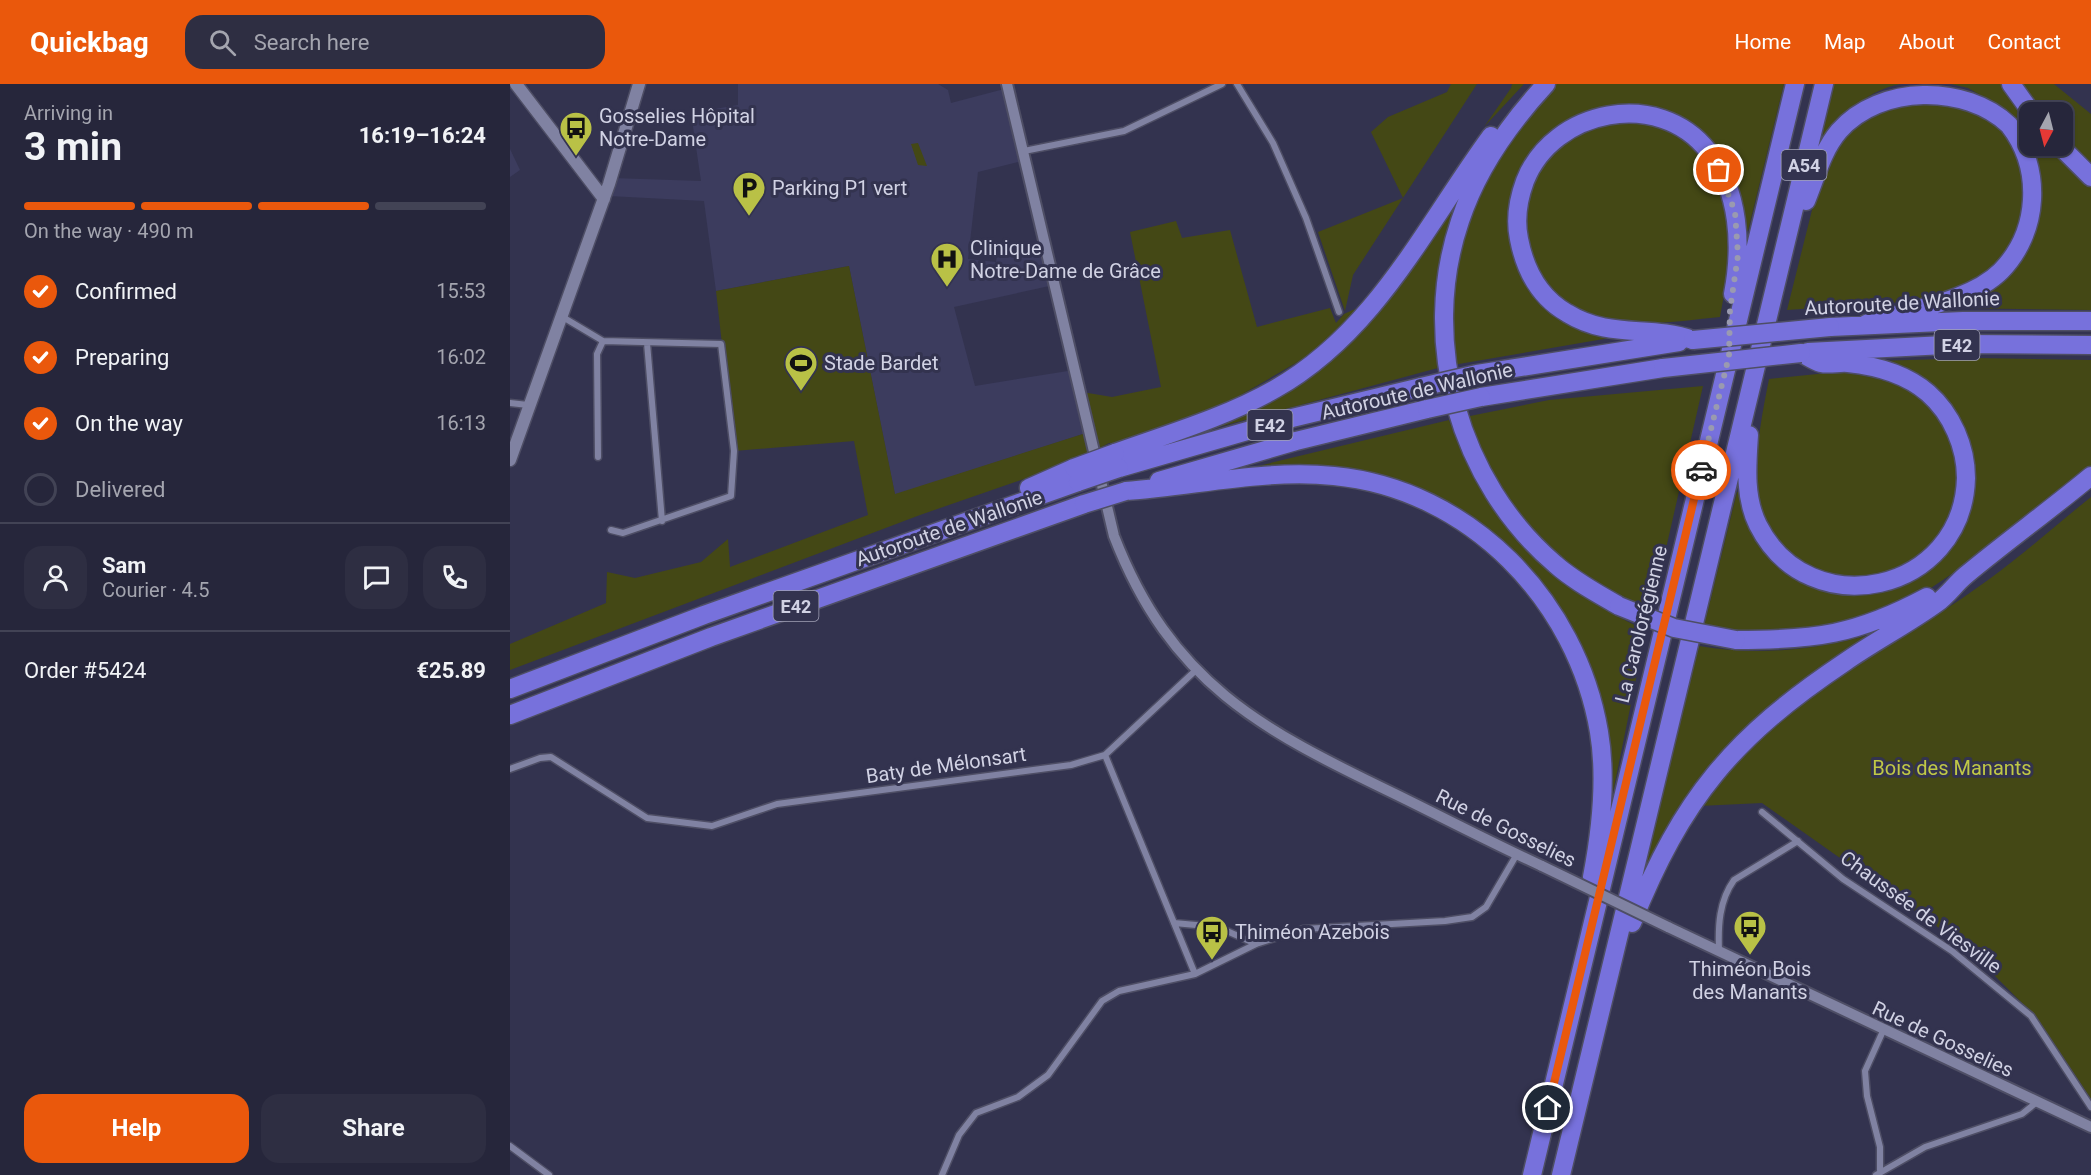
<!DOCTYPE html>
<html lang="en">
<head>
<meta charset="utf-8">
<style>
  body { margin:0; font-family:Roboto,sans-serif; background:#2e2e42; color:#f1f3f6; height:100vh; display:flex; flex-direction:column; font-size:22px; white-space:nowrap }
  * { box-sizing:border-box; margin:0 }
  p { font-size:20px; color:#a4a5af }
  .icon { flex:none; width:33px; height:33px; fill:none; stroke:currentColor; stroke-width:2; stroke-linecap:round; stroke-linejoin:round }
  .map { position:relative; flex:1; overflow:hidden }
  .details { display:flex; flex-direction:column; background:#26263b; width:510px }
  .details>* { flex:none }
  .needle { width:39px; rotate:187deg }
  .fabs { position:absolute; left:1509px; top:18px; display:grid; gap:12px }
  .fabs a { display:grid; place-items:center; width:54px; height:54px; border-radius:12px; background:#26263b; box-shadow:0 2px 4px #0004,0 0 0 2px #424355; font-size:30px }
  .pin { position:absolute; display:grid; place-items:center; width:51px; height:51px; color:#fff; margin:-26px; border:3px solid #fff; border-radius:50%; box-shadow:0 2px 6px #0007 }
  .courier { position:absolute; display:grid; place-items:center; width:60px; height:60px; margin:-30px; border:4px solid #ea580c; border-radius:50%; background:#fff; color:#222; box-shadow:0 2px 8px #0007 }
  .summary em { font-style:normal; font-weight:700 }
  .summary div { display:flex; flex-direction:column-reverse }
  .summary { display:flex; align-items:center; justify-content:space-between; height:102px; padding:0 24px }
  h1 { font-size:39px; font-weight:700; line-height:45px }
  .bar { display:grid; grid-template-columns:repeat(4,1fr); gap:9px 6px; align-content:center; height:72px; padding:0 24px }
  .bar i { height:8px; border-radius:4px; background:#424355 }
  .bar .on { background:#ea580c }
  .bar p { grid-column:span 4 }
  .line { display:flex; align-items:center; gap:15px; padding:0 24px; border-top:2px solid #424355 }
  .line div { flex:1 }
  .round { display:grid; place-items:center; flex:none; width:63px; height:63px; border-radius:18px; background:#2e2e42 }
  ol { padding:0 24px; list-style:none }
  li { display:flex; align-items:center; gap:18px; height:66px }
  li p { margin-inline-start:auto }
  li .icon { padding:6px; border-radius:50%; background:#ea580c; color:#fff; stroke-width:4 }
  li:last-child { color:#a4a5af }
  li i { width:33px; height:33px; border:3px solid #424355; border-radius:50% }
  .cta { display:flex; gap:12px; margin-top:auto; padding:12px 24px }
  .cta a { flex:1; height:69px; border-radius:18px; background:#ea580c; color:#fff; font-size:24px; font-weight:700; line-height:69px; text-align:center }
  .cta a+a { background:#2e2e42; color:#f1f3f6 }
  header { display:flex; align-items:center; gap:36px; box-sizing:border-box; height:84px; padding:0 30px; background:#ea580c; color:#fff }
  header strong { font-size:28px }
  nav { display:flex; gap:33px; margin-inline-start:auto; font-size:21px }
  .search { width:420px; height:54px; background:#2e2e42; display:flex; align-items:center; gap:15px; box-sizing:border-box; padding:0 21px; border-radius:18px; color:#a4a5af; font-size:22px }
  main { display:flex; flex:1; min-height:0 }
  .map>svg:first-child { display:block }
  .built { fill:#3c3c5e }
  .green { fill:#444815 }
  .lines { fill:none; stroke-linecap:round; stroke-linejoin:round }
  .minor-casing { stroke:#4e4e65; stroke-width:9 }
  .tertiary-casing { stroke:#4e4e65; stroke-width:14 }
  .secondary-casing { stroke:#4e4e65; stroke-width:15 }
  .motorway-casing { stroke:#4e4e65; stroke-width:21 }
  .minor { stroke:#8082a2; stroke-width:6 }
  .tertiary { stroke:#8082a2; stroke-width:10 }
  .secondary { stroke:#8082a2; stroke-width:12 }
  .motorway { stroke:#7771dc; stroke-width:18 }
  .tertiary-bridge-casing { stroke:#4e4e65; stroke-width:14; stroke-linecap:butt }
  .motorway-bridge-casing { stroke:#4e4e65; stroke-width:21; stroke-linecap:butt }
  .tertiary-bridge { stroke:#8082a2; stroke-width:10 }
  .motorway-bridge { stroke:#7771dc; stroke-width:18 }
  .done { stroke:#9a9ab0; stroke-width:6; stroke-dasharray:0 10.8 }
  .route { stroke:#ea580c; stroke-width:8 }
  .labels { text-anchor:middle; dominant-baseline:central; stroke-width:6; stroke-linejoin:round; paint-order:stroke }
  .shield { fill:#33334f; stroke:#a2a2b7; stroke-width:1.5 }
  .shield-label { font-size:18px; font-weight:bold; fill:#d1d2e4 }
  .poi-label { font-size:20px; fill:#d1d2e4; stroke:#33334f; text-anchor:start }
  .street-label { font-size:20px; fill:#d1d2e4; stroke:#33334f }
  .park-label { font-size:20px; fill:#c0c846; stroke:#33334f }
</style>
</head>
<body>
<header>
<strong>Quickbag</strong>
<div class="search"><svg class="icon" aria-label="search" viewBox="0 0 24 24"><circle cx="10" cy="10" r="6"/><path d="M15 15l6 6"/></svg>Search here</div>
<nav><a>Home</a><a>Map</a><a>About</a><a>Contact</a></nav>
</header>
<main>
<section class="details">
<div class="summary"><div><h1>3 min</h1><p>Arriving in</p></div><em>16:19–16:24</em></div>
<div class="bar"><i class="on"></i><i class="on"></i><i class="on"></i><i></i><p>On the way · 490 m</p></div>
<ol>
<li><svg class="icon" aria-label="check" viewBox="0 0 24 24"><path d="M5 12l5 5 9-10"/></svg>Confirmed<p>15:53</p></li>
<li><svg class="icon" aria-label="check" viewBox="0 0 24 24"><path d="M5 12l5 5 9-10"/></svg>Preparing<p>16:02</p></li>
<li><svg class="icon" aria-label="check" viewBox="0 0 24 24"><path d="M5 12l5 5 9-10"/></svg>On the way<p>16:13</p></li>
<li><i></i>Delivered</li>
</ol>
<div class="line" style="height:108px"><a class="round"><svg class="icon" aria-label="person" viewBox="0 0 24 24"><circle cx="12" cy="8" r="4"/><path d="M4 21q1-7 8-7t8 7"/></svg></a><div><b>Sam</b><p>Courier · 4.5</p></div><a class="round"><svg class="icon" aria-label="chat" viewBox="0 0 24 24"><path d="M4 5h16v11H9l-5 4z"/></svg></a><a class="round"><svg class="icon" aria-label="phone" viewBox="0 0 24 24"><path d="M5 4h4l2 5-3 2q2 4 5 5l2-3 5 2v4C11 20 4 13 5 4z"/></svg></a></div>
<div class="line" style="height:78px"><div>Order #5424</div><b>€25.89</b></div>
<div class="cta"><a>Help</a><a>Share</a></div>
</section>
<div class="map">
<svg width="1581" height="1091" viewBox="0 0 1581 1091">
  <rect width="100%" height="100%" fill="#33334f"/>
  <path class="built" d="M228,0H428L438,6L441,19L498,4L516,76L468,88L458,175L486,178L489,158L536,163L544,201L444,223L465,302L564,286L576,349L385,411L339,182L206,207L194,117L99,112L101,94L191,97L181,29L228,21Z
    M0,65L10,86L0,93Z"/>
  <path class="green" d="M941,0H967L843,191L835,227L808,148L893,114L861,48L878,33L937,8Z
    M1002,0H1014L974,43L1001,4Z
    M1047,0H1274L1238,147L1233,146L1228,123L1175,40L1071,34L1006,114L1022,203L1111,252L943,281C934,171 969,77 1047,0Z
    M1323,0H1391C1352,7 1332,34 1310,64Z
    M1441,0H1493L1519,37L1520,62H1539L1581,103V226L1437,224L1465,214L1529,120L1497,31L1479,16L1458,4Z
    M1512,0H1544L1581,30V80L1553,53L1552,28H1533Z
    M1391,12L1473,26L1507,63L1517,107L1509,150L1476,191L1445,208L1410,217L1277,226L1305,114L1318,77L1349,33Z
    M1111,37C1173,38 1216,83 1220,145C1222,175 1215,204 1210,233C1169,237 1128,244 1087,235C1069,231 1050,215 1039,202C1004,158 1011,88 1059,55C1075,45 1092,41 1111,37Z
    M408,59L417,82L408,81L401,60Z
    M952,102C931,161 918,221 928,284L664,355L793,295Z
    M666,137L672,154L720,146L747,243L820,224L826,239L834,230L852,222L810,265L693,333L621,360L599,359L586,366L572,308L602,313L651,303L620,148Z
    M339,182L385,410L576,349L578,369L560,379L410,431L0,586V560L96,519L97,488L125,494L191,478L218,455L220,483L358,431L344,357L224,367L206,207Z
    M1466,274L1581,276V383L1452,483L1415,508L1335,541L1257,551L1194,542L1227,408L1231,409C1236,426 1240,445 1250,460C1302,540 1431,517 1459,428C1466,405 1457,374 1455,351L1366,277Z
    M1327,288C1374,293 1428,306 1442,359C1444,368 1448,377 1449,385C1449,394 1446,404 1445,412C1440,438 1431,452 1411,469C1405,474 1398,482 1390,486C1333,514 1268,477 1248,421C1245,414 1247,405 1246,398C1246,362 1252,330 1259,295Z
    M1193,302L1142,526L1096,508L1048,473L1022,448L978,387L955,333L1039,316Z
    M939,336C975,436 1039,503 1136,546L1101,718L1097,717L1093,649L1030,502L885,401L719,389Z
    M1581,413V1015L1527,934L1456,863L1252,719L1189,722C1263,619 1378,569 1478,496C1514,470 1547,440 1581,413Z
    M1373,547L1244,642L1125,818L1189,562C1254,573 1311,565 1373,547Z"/>
  <g class="lines">
    <g class="minor-casing">
      <path id="minor" d="M727,0L763,59L796,134L829,228
        M514,67L614,47L712,0
        M51,232L93,257L211,260L224,367L221,412L113,449L101,446
        M137,259L152,437
        M0,319L18,321
        M88,373L87,270L93,257
        M595,671L685,890
        M0,685L30,674L41,673L137,734L202,742L267,720L561,681L595,671L686,586
        M1252,728L1333,795L1442,867L1521,932L1581,1023
        M664,839L708,843L746,860
        M1209,867C1208,842 1209,817 1224,796L1288,757
        M0,1062L39,1091
        M1370,1086V1063L1357,1012L1355,987L1373,947
        M432,1091L449,1051L466,1029L508,1013L538,991L592,917L609,907L685,890L746,860L793,845L935,837L962,833L976,823L1007,770
        M1366,1091L1415,1063L1512,1030L1527,1018"/>
    </g>
    <g class="tertiary-casing">
      <path id="tertiary" d="M497,0L604,452C661,599 750,645 885,710C934,734 982,759 1032,782
        M1158,843L1581,1043"/>
    </g>
    <g class="secondary-casing">
      <path id="secondary" d="M6,0L94,115
        M0,376L99,100L129,0"/>
    </g>
    <g class="motorway-casing">
      <path id="motorway" d="M1036,0C999,40 967,85 950,137C909,257 949,398 1045,480C1064,497 1087,509 1109,522
        M1501,0L1521,28
        M1550,62L1581,93
        M1296,117C1306,93 1312,67 1329,47C1370,0 1456,0 1499,41C1533,85 1529,148 1491,187C1460,218 1397,226 1356,240
        M1320,243L1453,237H1581
        M1183,256C1139,240 1101,256 1057,229C1029,213 1015,186 1009,155C1005,136 1008,116 1015,97C1043,25 1149,4 1198,67C1230,107 1232,163 1223,210
        M1298,268L1454,260L1581,261
        M967,290L1169,258
        M971,313L1153,284
        M1239,351C1237,381 1234,413 1248,441C1299,543 1453,509 1456,394C1456,363 1442,330 1418,309C1396,290 1367,282 1338,279C1330,278 1319,281 1311,279C1304,277 1297,272 1291,269
        M605,369C658,350 716,333 765,305C866,248 915,142 981,52
        M609,384L782,334L911,303
        M649,397L786,357L917,325
        M519,404L564,384
        M616,407C686,402 754,385 824,392C960,405 1067,517 1089,648C1097,696 1091,746 1082,793
        M1226,556C1305,556 1346,551 1417,513
        M0,605L194,531L568,398
        M0,631L201,553L574,420
        M1122,839C1172,714 1223,653 1335,578C1365,557 1398,540 1427,519C1438,511 1446,499 1456,491C1497,457 1540,426 1581,392
        M1022,1091L1285,0
        M1051,1091L1314,0"/>
    </g>
    <use href="#minor" class="minor"/>
    <use href="#tertiary" class="tertiary"/>
    <use href="#secondary" class="secondary"/>
    <use href="#motorway" class="motorway"/>
    <g class="tertiary-bridge-casing">
      <path id="tertiary-bridge" d="M1032,782L1158,843"/>
    </g>
    <g class="motorway-bridge-casing">
      <path id="motorway-bridge" d="M1183,256L1320,243
        M1153,284L1291,269
        M911,303L967,290
        M917,325L971,313
        M564,384L605,369
        M568,398L609,384
        M574,420L616,407
        M1109,522L1164,544L1226,556"/>
    </g>
    <use href="#tertiary-bridge" class="tertiary-bridge"/>
    <use href="#motorway-bridge" class="motorway-bridge"/>
  </g>
  <g class="lines">
    <path class="done" d="M1191,386L1219,272L1220,226L1228,171L1225,128L1209,86"/>
    <path class="route" d="M1038,1024L1191,386"/>
  </g>
  <defs>
    <g id="bus-pin" transform="scale(1.725)"><path d="M0 17L-7.5 6A9.5 9.5 0 1 1 7.5 6Z" fill="#b9c146" stroke="#33334f"/><path d="M-5-6H5V4H4V6H2V4H-2V6H-4V4H-5ZM-3.5-4V0h7V-4ZM-3.5 1.2v1.5H-2V1.2ZM2 1.2v1.5H3.5V1.2Z" fill="#111"/></g>
    <g id="parking-pin" transform="scale(1.725)"><path d="M0 17L-7.5 6A9.5 9.5 0 1 1 7.5 6Z" fill="#b9c146" stroke="#33334f"/><path d="M-3.5-5.5H1a3.5 3.5 0 0 1 0 7H-1V5.5H-3.5ZM-1-3.4V-.6H.8a1.4 1.4 0 0 0 0-2.8Z" fill="#111"/></g>
    <g id="hospital-pin" transform="scale(1.725)"><path d="M0 17L-7.5 6A9.5 9.5 0 1 1 7.5 6Z" fill="#b9c146" stroke="#33334f"/><path d="M-5-5h3v3.5h4V-5h3V5h-3V1.5h-4V5h-3Z" fill="#111"/></g>
    <g id="stadium-pin" transform="scale(1.725)"><path d="M0 17L-7.5 6A9.5 9.5 0 1 1 7.5 6Z" fill="#b9c146" stroke="#33334f"/><path d="M0-5a6.5 5 0 1 0 0 10a6.5 5 0 1 0 0-10ZM-3.5-1.8h7v3.6h-7Z" fill="#111"/></g>
  </defs>
  <g fill-rule="evenodd">
    <use href="#bus-pin" x="66" y="44"/>
    <use href="#parking-pin" x="239" y="104"/>
    <use href="#hospital-pin" x="437" y="175"/>
    <use href="#stadium-pin" x="291" y="279"/>
    <use href="#bus-pin" x="1240" y="843"/>
    <use href="#bus-pin" x="702" y="848"/>
  </g>
  <g class="labels">
    <g class="shield">
      <rect x="1271.5" y="66" width="45" height="30" rx="4.5"/>
      <rect x="1424.5" y="246" width="45" height="30" rx="4.5"/>
      <rect x="737.5" y="326" width="45" height="30" rx="4.5"/>
      <rect x="263.5" y="507" width="45" height="30" rx="4.5"/>
    </g>
    <g class="shield-label">
      <text x="1294" y="81">A54</text>
      <text x="1447" y="261">E42</text>
      <text x="760" y="341">E42</text>
      <text x="286" y="522">E42</text>
    </g>
    <g class="poi-label">
      <text x="89" y="32">Gosselies Hôpital<tspan x="89" dy="23">Notre-Dame</tspan></text>
      <text x="262" y="104">Parking P1 vert</text>
      <text x="460" y="164">Clinique<tspan x="460" dy="23">Notre-Dame de Grâce</tspan></text>
      <text x="314" y="279">Stade Bardet</text>
      <text x="725" y="848">Thiméon Azebois</text>
      <text x="1240" y="885" text-anchor="middle">Thiméon Bois<tspan x="1240" dy="23">des Manants</tspan></text>
    </g>
    <g class="street-label">
      <text transform="translate(1392 219) rotate(-3)">Autoroute de Wallonie</text>
      <text transform="translate(907 307) rotate(-13)">Autoroute de Wallonie</text>
      <text transform="translate(439 444) rotate(-19)">Autoroute de Wallonie</text>
      <text transform="translate(1131 540) rotate(-76)">La Carolorégienne</text>
      <text transform="translate(436 681) rotate(-8)">Baty de Mélonsart</text>
      <text transform="translate(996 744) rotate(26)">Rue de Gosselies</text>
      <text transform="translate(1411 828) rotate(36)">Chaussée de Viesville</text>
      <text transform="translate(1433 955) rotate(25)">Rue de Gosselies</text>
    </g>
    <g class="park-label">
      <text x="1442" y="684">Bois des Manants</text>
    </g>
  </g>
</svg>
<div class="fabs">
<a><svg class="needle" viewBox="-14 -14 28 28"><path d="M0-13l5 13h-10z" fill="#e53935"/><path d="M0 13l5-13h-10z" fill="#a4a5af"/></svg></a>
</div>
<div class="pin" style="left:1209px;top:86px;background:#ea580c"><svg class="icon" aria-label="bag" viewBox="0 0 24 24"><path d="M5 8h14l-1 12H6zM9 8a3 3 0 0 1 6 0"/></svg></div>
<div class="pin" style="left:1038px;top:1024px;background:#1f2937"><svg class="icon" aria-label="home" viewBox="0 0 24 24"><path d="M3 11l9-7 9 7M6 9v11h12V9"/></svg></div>
<div class="courier" style="left:1191px;top:386px"><svg class="icon" aria-label="car" viewBox="0 0 24 24"><path d="M5 17H2v-5l4-1 3-4h7l3 4 3 1v5h-3M9 17h6M6 11h13"/><circle cx="7" cy="17" r="2"/><circle cx="17" cy="17" r="2"/></svg></div>
</div>
</main>
</body>
</html>
